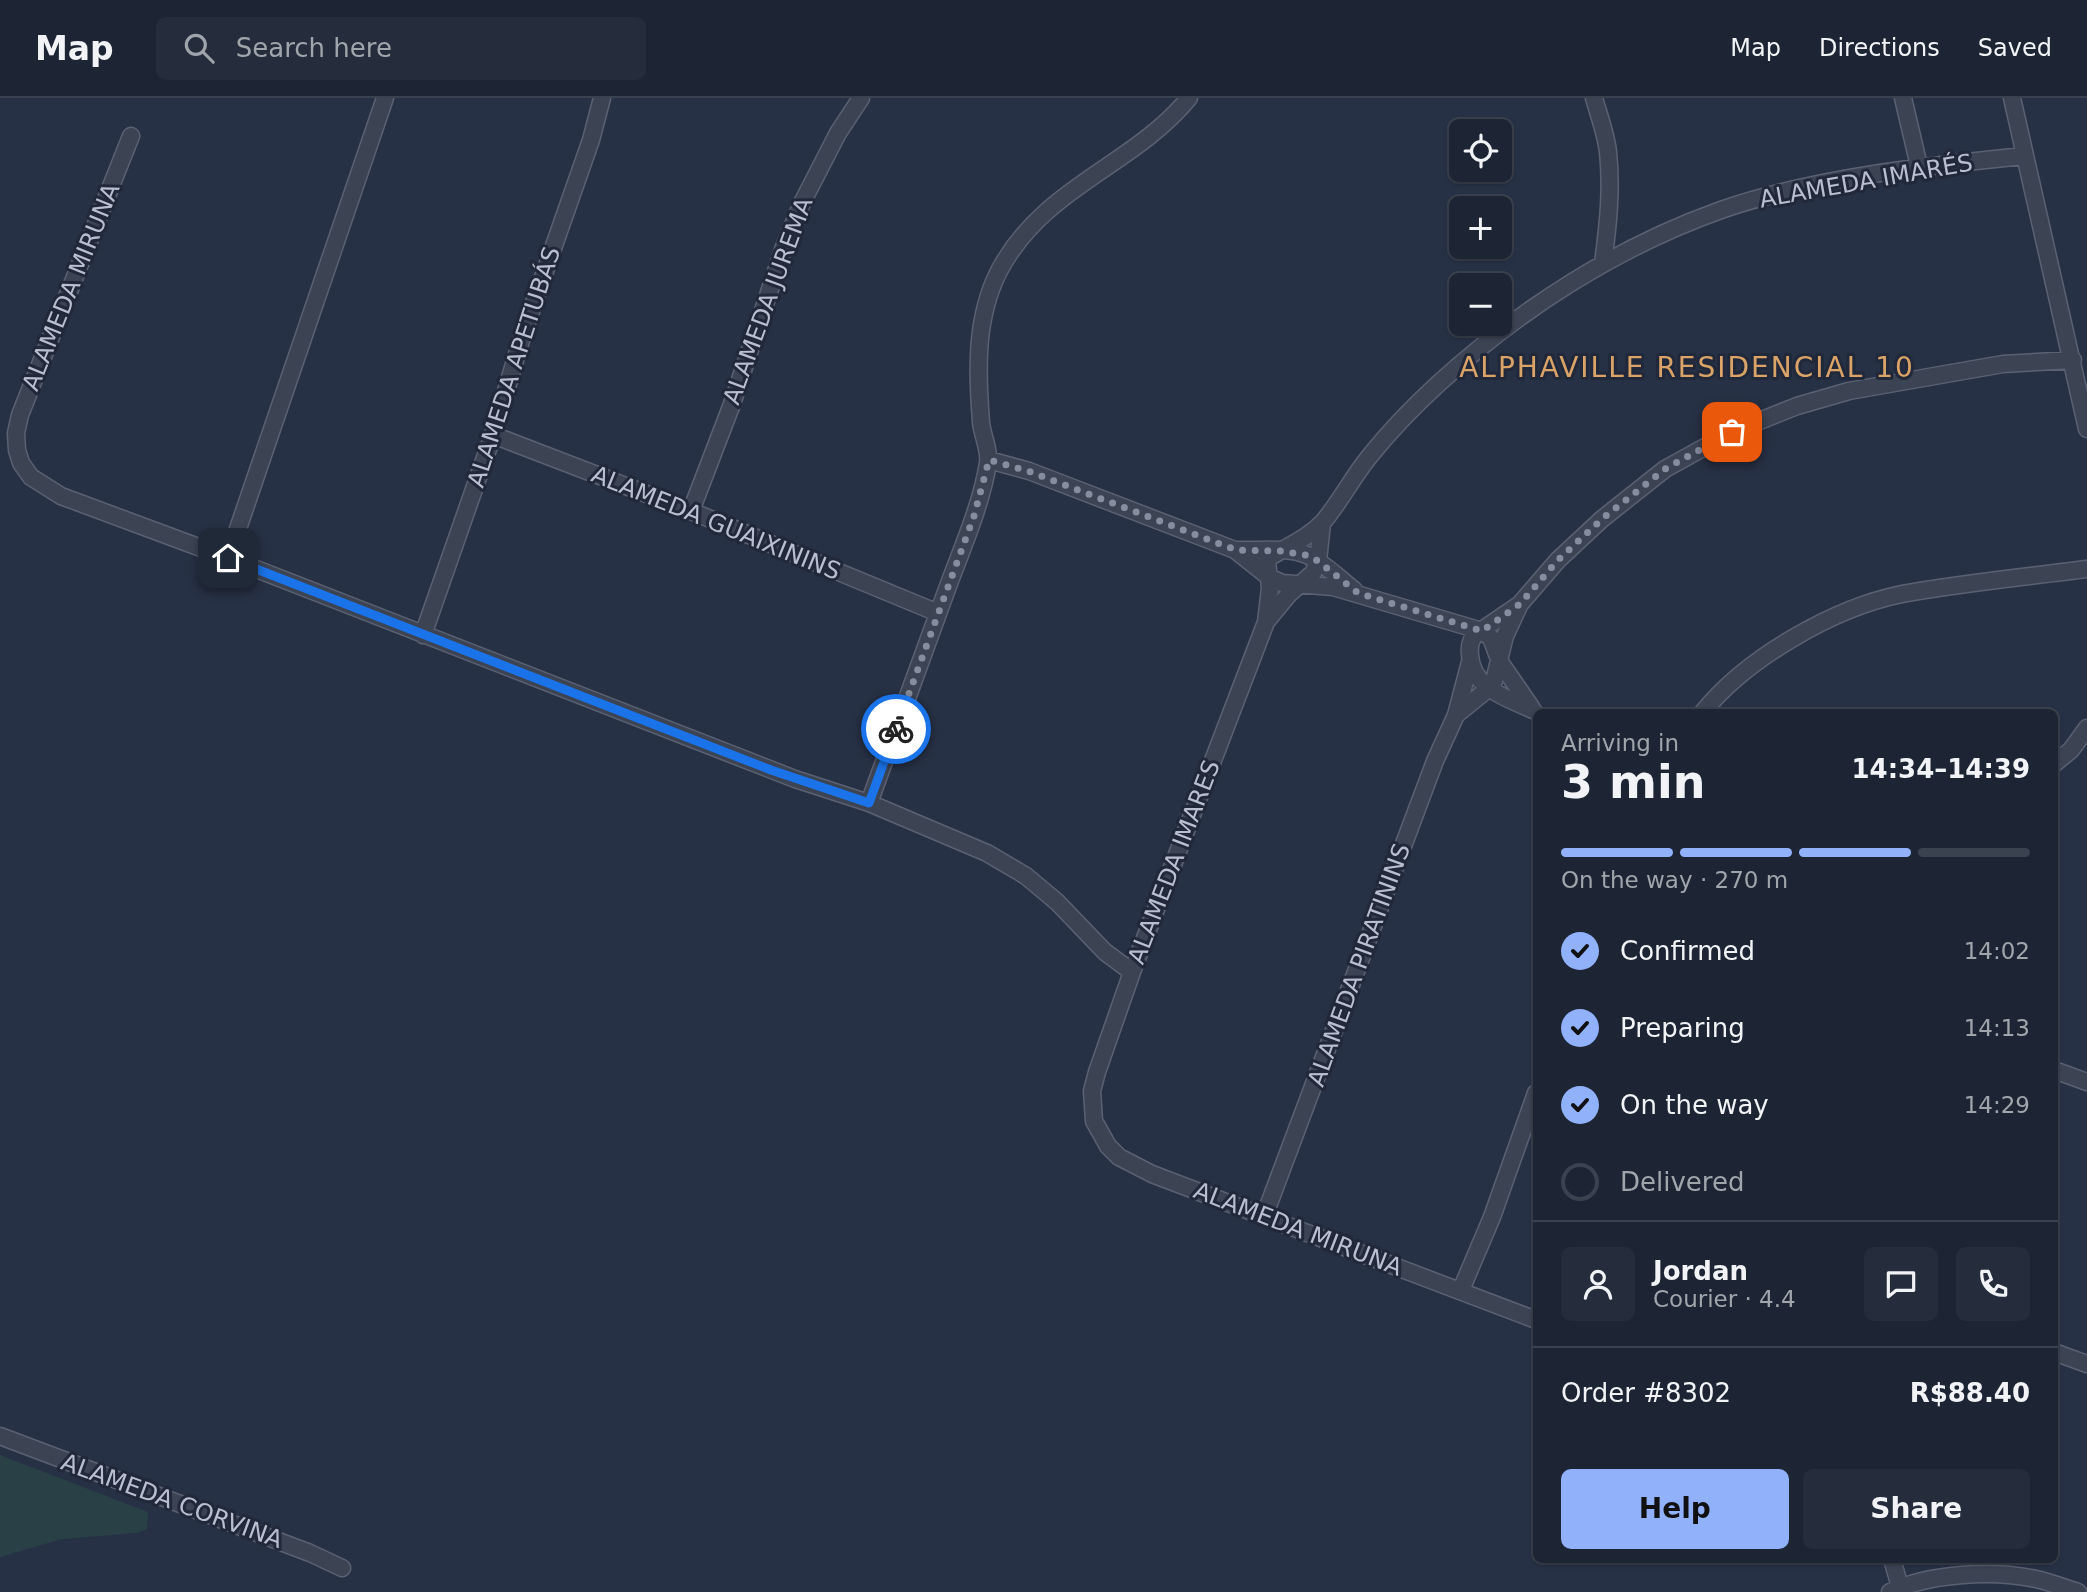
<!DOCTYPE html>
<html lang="en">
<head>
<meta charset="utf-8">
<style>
  body { margin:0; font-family:"DejaVu Sans",sans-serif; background:#252d3c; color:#f1f3f6; height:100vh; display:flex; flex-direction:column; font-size:26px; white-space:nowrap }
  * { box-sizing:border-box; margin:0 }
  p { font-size:23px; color:#a0a5ac }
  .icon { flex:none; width:38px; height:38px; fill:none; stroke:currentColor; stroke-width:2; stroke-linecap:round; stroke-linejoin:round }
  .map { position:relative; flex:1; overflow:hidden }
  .details { position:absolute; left:1533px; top:611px; width:525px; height:854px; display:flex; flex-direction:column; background:#1d2534; border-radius:10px; box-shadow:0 2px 5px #0004,0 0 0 2px #3b424f }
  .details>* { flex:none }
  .controls { position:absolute; left:1449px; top:21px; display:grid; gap:14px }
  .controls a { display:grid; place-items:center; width:63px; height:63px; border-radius:10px; background:#1d2534; box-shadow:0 2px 5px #0004,0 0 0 2px #3b424f; font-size:35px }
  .pin { position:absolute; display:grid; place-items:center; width:60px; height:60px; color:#fff; margin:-30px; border-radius:14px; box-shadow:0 4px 10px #0006 }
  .courier { position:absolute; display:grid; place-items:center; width:70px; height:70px; margin:-35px; border:5px solid #1a73e8; border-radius:50%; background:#fff; color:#222; box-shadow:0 2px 9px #0007 }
  .overview em { font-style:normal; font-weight:600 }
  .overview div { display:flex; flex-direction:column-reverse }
  .overview { display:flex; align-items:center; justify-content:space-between; height:119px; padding:0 28px }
  h1 { font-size:46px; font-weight:600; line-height:52px }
  .bar { display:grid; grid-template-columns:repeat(4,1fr); gap:10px 7px; align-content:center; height:84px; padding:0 28px }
  .bar i { height:9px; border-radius:5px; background:#3b424f }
  .bar .selected { background:#91b1fb }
  .bar p { grid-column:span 4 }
  .line { display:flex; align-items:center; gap:18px; padding:0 28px; border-top:2px solid #3b424f }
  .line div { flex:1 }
  .round { display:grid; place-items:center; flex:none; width:74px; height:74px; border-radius:10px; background:#252d3c }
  ol { padding:0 28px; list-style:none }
  li { display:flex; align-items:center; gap:21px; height:77px }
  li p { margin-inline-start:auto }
  li .icon { padding:7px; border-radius:50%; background:#91b1fb; color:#111; stroke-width:4 }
  li:last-child { color:#a0a5ac }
  li i { width:38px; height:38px; border:4px solid #3b424f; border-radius:50% }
  .primary-button { display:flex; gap:14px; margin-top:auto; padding:14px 28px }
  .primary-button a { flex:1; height:80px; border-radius:10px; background:#91b1fb; color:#111; font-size:28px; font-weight:600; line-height:80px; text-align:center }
  .primary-button a+a { background:#252d3c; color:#f1f3f6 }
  header { display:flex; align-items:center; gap:42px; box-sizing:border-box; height:98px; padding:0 35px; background:#1d2534; border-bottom:2px solid #3b424f }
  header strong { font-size:33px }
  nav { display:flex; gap:38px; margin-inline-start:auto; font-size:24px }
  .search { width:490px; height:63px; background:#252d3c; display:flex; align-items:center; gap:18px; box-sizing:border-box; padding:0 24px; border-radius:10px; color:#a0a5ac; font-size:26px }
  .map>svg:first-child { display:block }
  .green { fill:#294046 }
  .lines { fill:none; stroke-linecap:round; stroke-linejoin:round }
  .street-casing { stroke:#5a6172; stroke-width:19 }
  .street { stroke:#3c4454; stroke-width:16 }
  .done { stroke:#868d9e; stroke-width:7; stroke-dasharray:0 12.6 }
  .route { stroke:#1a73e8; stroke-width:9 }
  .labels { text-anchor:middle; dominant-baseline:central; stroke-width:6; stroke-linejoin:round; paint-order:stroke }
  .street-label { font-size:24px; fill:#b9bfce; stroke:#20283a }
  .quarter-label { font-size:28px; letter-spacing:2px; fill:#daa368; stroke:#20283a }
</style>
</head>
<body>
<header>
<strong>Map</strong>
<div class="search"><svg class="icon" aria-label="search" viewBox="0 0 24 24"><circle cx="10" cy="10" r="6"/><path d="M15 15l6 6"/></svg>Search here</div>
<nav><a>Map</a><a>Directions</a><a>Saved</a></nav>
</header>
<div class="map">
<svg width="2087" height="1494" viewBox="0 0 2087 1494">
  <rect width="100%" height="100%" fill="#273145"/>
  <path class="green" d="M0,1357L148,1414L147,1431L137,1435L62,1441L0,1459Z"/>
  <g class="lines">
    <g class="street-casing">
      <path id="street" d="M1594,0C1599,18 1606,36 1608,54C1612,92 1608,128 1603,165
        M1903,0L1919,68
        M2012,0L2087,331
        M131,38L20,317L16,335L17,352L21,365L31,379L61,398L228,460L795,681L869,705L987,755L1026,778L1057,804L1105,854L1132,874
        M493,337L691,413L938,515
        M989,362L1029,373L1235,452L1269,479L1282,485L1333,489L1482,533L1491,540L1500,564L1531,609
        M691,413L732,306L784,149L802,105L838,35L861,0
        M1235,452C1258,453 1288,448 1309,458C1325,466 1339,480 1354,492
        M228,460L385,0
        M1266,524L1289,496L1313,475L1318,463L1322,425
        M423,537L493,337L522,239L591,42L602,0
        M1533,612C1507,600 1471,590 1470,556C1469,548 1470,542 1476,536L1520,506L1558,462L1602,421L1665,371L1732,334L1797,308L1849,293L2003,266L2073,262
        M1703,614C1747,560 1833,510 1902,496C1963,485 2025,479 2087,471
        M1456,617L1488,591L1494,583L1505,538L1519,508
        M2054,666L2071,652L2087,630
        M869,705C895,634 921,562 947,491C962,450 981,408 988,365C990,352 982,337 981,324C977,273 975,220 999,173C1044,88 1132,69 1189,0
        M2054,972L2087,984
        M1264,1119L1435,663L1456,617L1470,564
        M1461,1192L1492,1119L1536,995
        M1536,1222L1152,1076L1119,1059L1108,1048L1094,1023L1092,993L1097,974L1132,874L1266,524L1270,490L1267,463L1270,459C1288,448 1308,440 1323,424C1340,404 1352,380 1369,359C1389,334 1414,308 1438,286C1520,211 1617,149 1721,112C1816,79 1925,68 2024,58
        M2054,1254L2087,1266
        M0,1338L310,1455L342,1470
        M1892,1461L1900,1489
        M1890,1494C1931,1475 1993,1472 2036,1481C2050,1484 2065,1490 2078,1494"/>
    </g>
    <use href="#street" class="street"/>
  </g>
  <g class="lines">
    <path class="done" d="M896,631L974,418L989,362L1028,373L1236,452L1280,453L1306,457L1318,463L1358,495L1482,533L1520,506L1558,462L1602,421L1665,371L1732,334"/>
    <path class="route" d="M228,460L771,672L869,705L896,631"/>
  </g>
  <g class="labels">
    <g class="street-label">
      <text transform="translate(1866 83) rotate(-10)">ALAMEDA IMARÉS</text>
      <text transform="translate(71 189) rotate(-68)">ALAMEDA MIRUNA</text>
      <text transform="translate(768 203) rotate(-70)">ALAMEDA JUREMA</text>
      <text transform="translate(514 269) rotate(-72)">ALAMEDA APETUBÁS</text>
      <text transform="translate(716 425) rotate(22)">ALAMEDA GUAIXININS</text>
      <text transform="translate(1174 764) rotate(-69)">ALAMEDA IMARES</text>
      <text transform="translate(1359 867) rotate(-70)">ALAMEDA PIRATININS</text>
      <text transform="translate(1298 1131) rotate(21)">ALAMEDA MIRUNA</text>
      <text transform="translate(172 1403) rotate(20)">ALAMEDA CORVINA</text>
    </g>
    <g class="quarter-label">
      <text x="1687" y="269">ALPHAVILLE RESIDENCIAL 10</text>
    </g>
  </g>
</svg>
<div class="controls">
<a><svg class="icon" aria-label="locate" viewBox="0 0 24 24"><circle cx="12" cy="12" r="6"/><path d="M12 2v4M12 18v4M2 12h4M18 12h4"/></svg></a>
<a>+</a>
<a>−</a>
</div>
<div class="pin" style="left:1732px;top:334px;background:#ea580c"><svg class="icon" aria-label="bag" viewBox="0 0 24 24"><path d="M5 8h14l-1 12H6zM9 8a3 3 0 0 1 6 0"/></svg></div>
<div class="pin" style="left:228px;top:460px;background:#1f2937"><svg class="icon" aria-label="home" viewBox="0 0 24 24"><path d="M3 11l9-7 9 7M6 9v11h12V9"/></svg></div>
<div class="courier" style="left:896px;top:631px"><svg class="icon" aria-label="bike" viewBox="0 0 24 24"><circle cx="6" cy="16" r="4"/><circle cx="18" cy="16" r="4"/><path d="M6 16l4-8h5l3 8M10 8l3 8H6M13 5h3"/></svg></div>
<section class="details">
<div class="overview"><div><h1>3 min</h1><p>Arriving in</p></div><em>14:34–14:39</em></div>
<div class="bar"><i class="selected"></i><i class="selected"></i><i class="selected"></i><i></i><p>On the way · 270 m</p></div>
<ol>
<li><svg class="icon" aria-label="check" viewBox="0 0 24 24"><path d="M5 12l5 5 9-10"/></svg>Confirmed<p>14:02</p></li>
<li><svg class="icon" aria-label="check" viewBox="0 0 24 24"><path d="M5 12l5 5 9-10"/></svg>Preparing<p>14:13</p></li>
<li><svg class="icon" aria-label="check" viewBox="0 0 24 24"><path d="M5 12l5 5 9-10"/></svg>On the way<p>14:29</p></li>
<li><i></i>Delivered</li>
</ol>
<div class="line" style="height:126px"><a class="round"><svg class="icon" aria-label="person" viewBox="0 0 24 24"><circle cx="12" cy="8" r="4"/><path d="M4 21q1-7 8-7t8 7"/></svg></a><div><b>Jordan</b><p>Courier · 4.4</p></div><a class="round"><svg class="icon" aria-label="chat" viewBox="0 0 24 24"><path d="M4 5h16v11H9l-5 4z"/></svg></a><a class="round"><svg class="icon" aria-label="phone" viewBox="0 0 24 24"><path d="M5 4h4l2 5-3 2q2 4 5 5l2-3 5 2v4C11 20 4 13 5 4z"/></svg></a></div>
<div class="line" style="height:91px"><div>Order #8302</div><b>R$88.40</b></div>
<div class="primary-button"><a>Help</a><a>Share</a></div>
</section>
</div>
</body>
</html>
